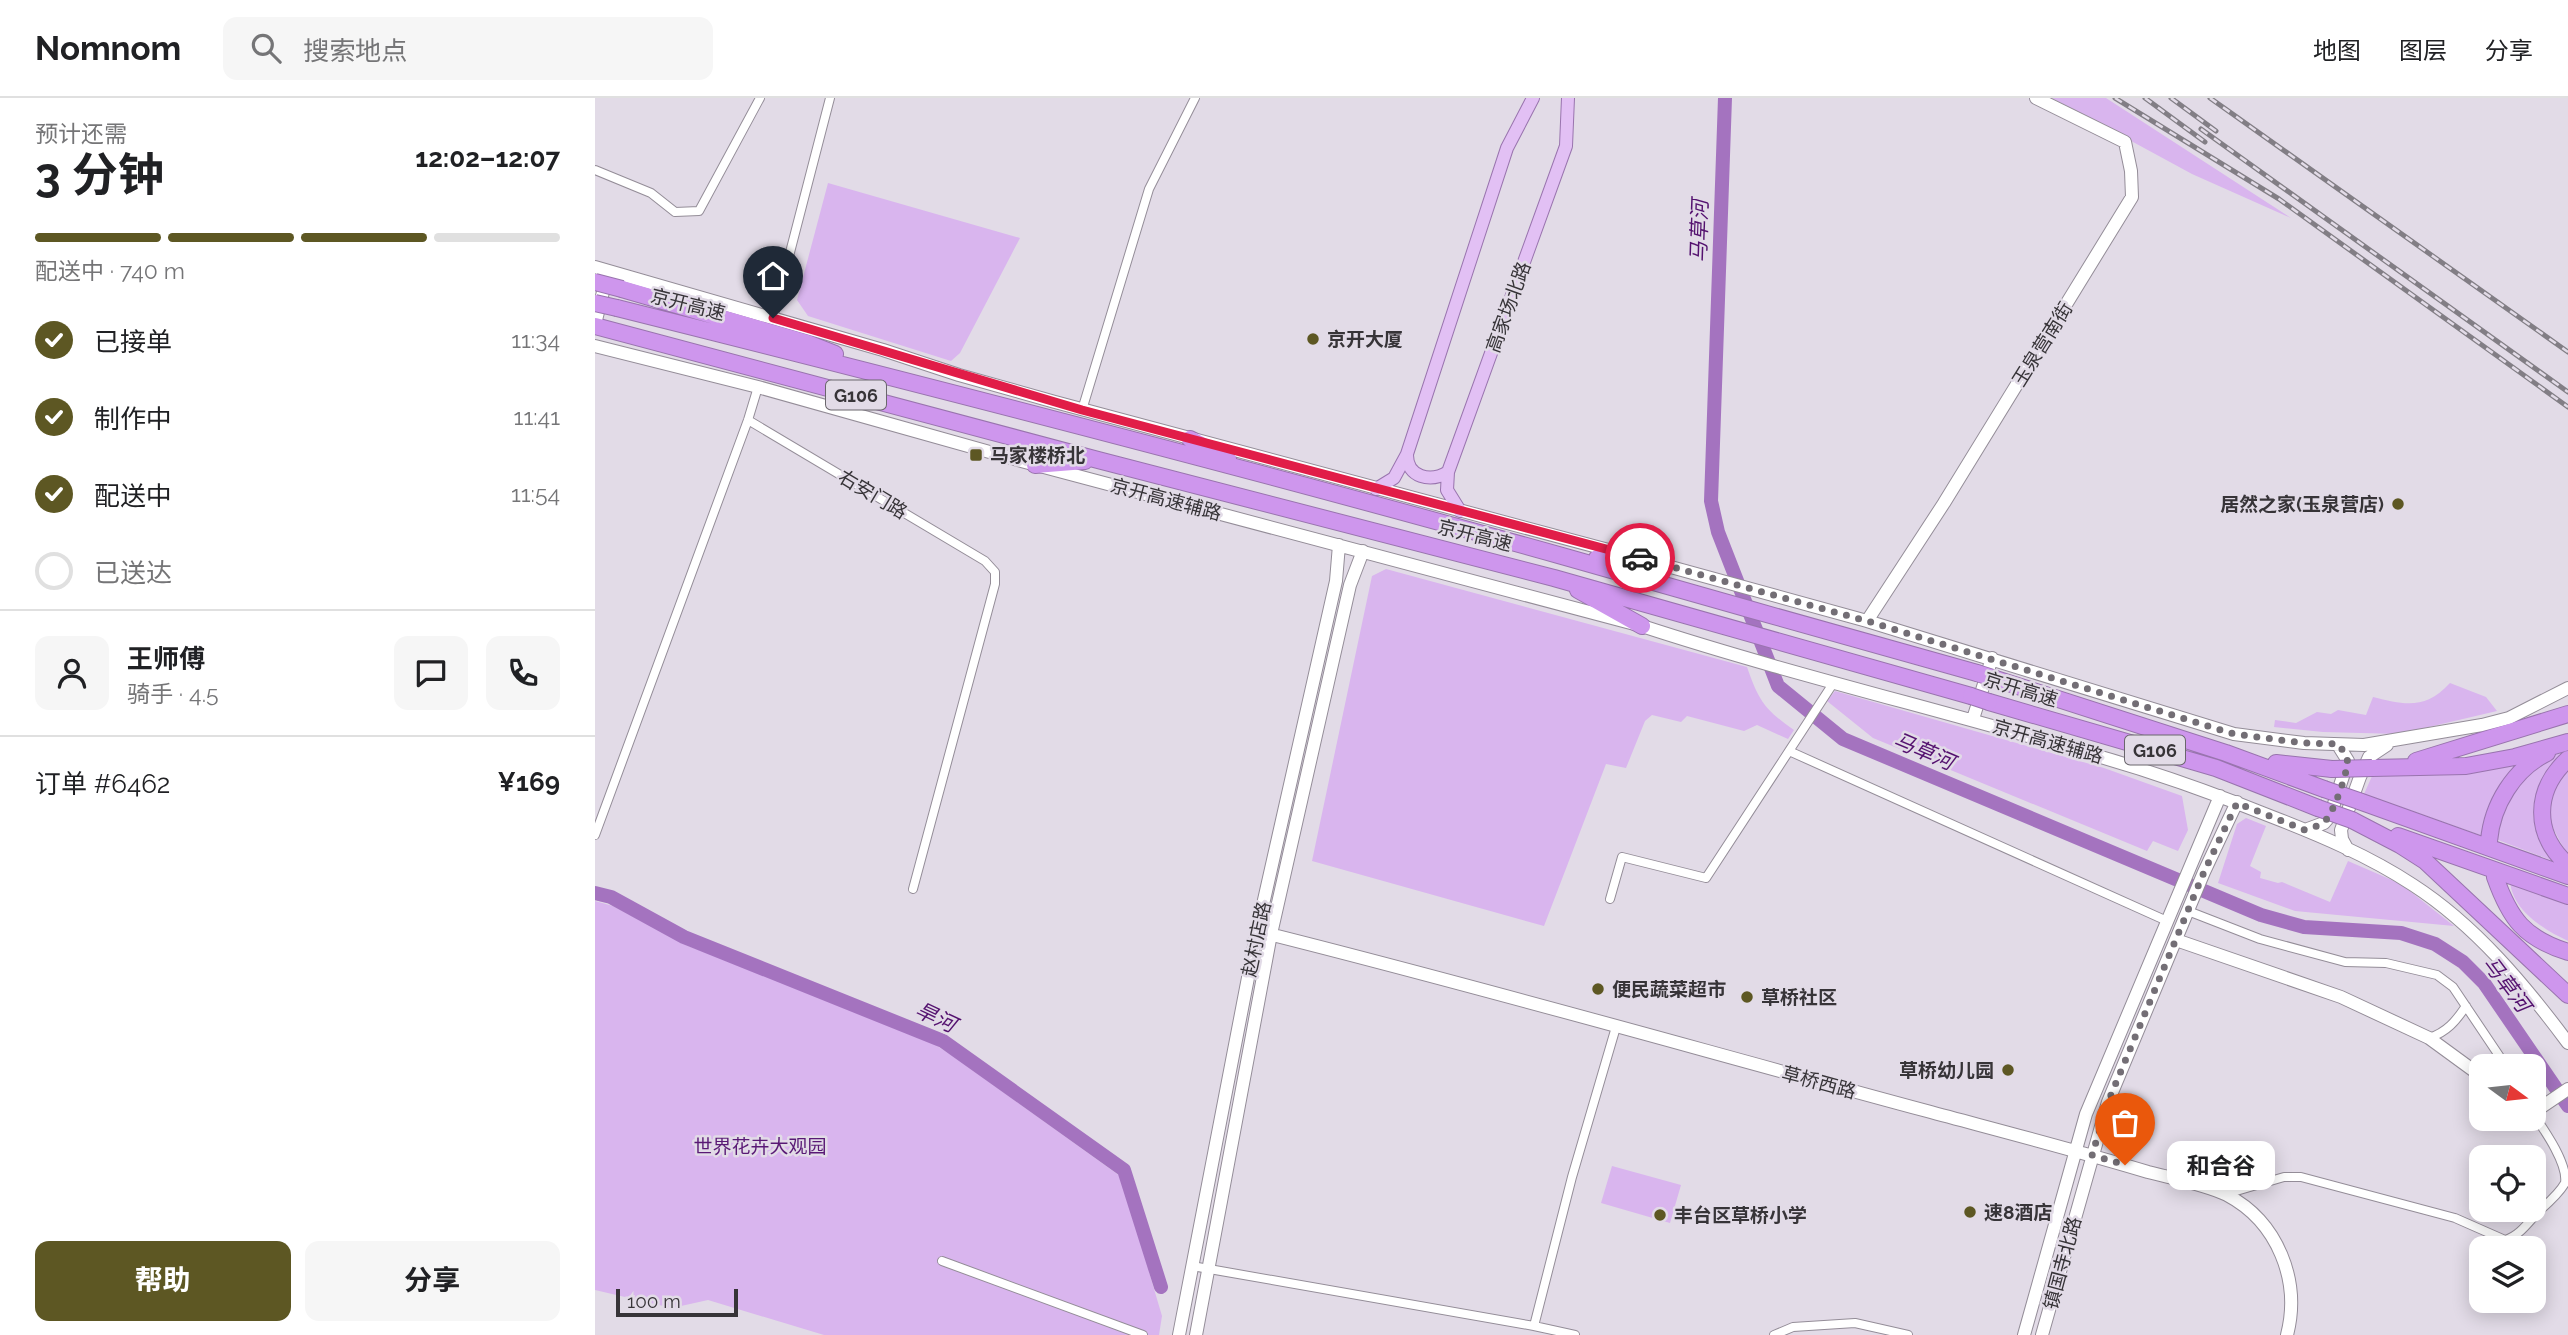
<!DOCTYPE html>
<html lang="zh">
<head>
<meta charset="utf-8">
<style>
  body { margin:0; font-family:Raleway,"Noto Sans SC",sans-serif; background:#f6f6f6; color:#202124; height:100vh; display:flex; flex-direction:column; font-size:26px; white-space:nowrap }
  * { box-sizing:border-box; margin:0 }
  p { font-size:23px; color:#757577 }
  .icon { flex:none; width:38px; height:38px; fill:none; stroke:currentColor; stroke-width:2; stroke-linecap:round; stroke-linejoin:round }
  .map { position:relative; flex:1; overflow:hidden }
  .details { display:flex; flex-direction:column; background:#fff; width:595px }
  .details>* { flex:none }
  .needle { width:46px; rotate:105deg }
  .buttons { position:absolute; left:1874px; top:956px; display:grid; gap:14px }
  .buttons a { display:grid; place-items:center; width:77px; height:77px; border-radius:14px; background:#fff; box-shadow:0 4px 18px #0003; font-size:35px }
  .scale { position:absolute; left:21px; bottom:18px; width:122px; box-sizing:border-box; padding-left:7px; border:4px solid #373438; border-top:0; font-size:19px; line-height:24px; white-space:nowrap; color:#373438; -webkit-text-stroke:5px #e2dbe7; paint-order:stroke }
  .pin { position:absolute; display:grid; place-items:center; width:60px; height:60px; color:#fff; margin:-72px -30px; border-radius:50% 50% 50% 0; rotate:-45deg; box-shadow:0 0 7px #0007 }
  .pin .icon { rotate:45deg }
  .courier { position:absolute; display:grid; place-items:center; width:70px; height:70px; margin:-35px; border:5px solid #e11d48; border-radius:50%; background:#fff; color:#222; box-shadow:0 2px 9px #0007 }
  .bubble { position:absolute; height:49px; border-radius:14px; background:#fff; box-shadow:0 4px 18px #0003; font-size:23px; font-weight:700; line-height:49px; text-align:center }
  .summary em { font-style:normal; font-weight:700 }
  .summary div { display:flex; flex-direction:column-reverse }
  .summary { display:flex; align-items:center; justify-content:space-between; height:119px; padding:0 35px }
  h1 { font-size:46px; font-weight:700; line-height:52px }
  .bar { display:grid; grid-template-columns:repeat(4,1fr); gap:10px 7px; align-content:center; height:84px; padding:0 35px }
  .bar i { height:9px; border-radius:5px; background:#e0e0e0 }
  .bar .selected { background:#5d5723 }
  .bar p { grid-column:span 4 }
  .line { display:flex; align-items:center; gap:18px; padding:0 35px; border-top:2px solid #e0e0e0 }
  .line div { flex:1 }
  .round { display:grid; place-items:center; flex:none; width:74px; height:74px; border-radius:14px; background:#f6f6f6 }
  ol { padding:0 35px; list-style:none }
  li { display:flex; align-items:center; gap:21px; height:77px }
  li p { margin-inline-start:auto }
  li .icon { padding:7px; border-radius:50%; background:#5d5723; color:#fff; stroke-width:4 }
  li:last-child { color:#757577 }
  li i { width:38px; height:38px; border:4px solid #e0e0e0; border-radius:50% }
  .primary-button { display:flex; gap:14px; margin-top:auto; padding:14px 35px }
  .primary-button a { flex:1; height:80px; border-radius:14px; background:#5d5723; color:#fff; font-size:28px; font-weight:700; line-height:80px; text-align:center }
  .primary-button a+a { background:#f6f6f6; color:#202124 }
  header { display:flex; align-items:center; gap:42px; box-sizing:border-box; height:98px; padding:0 35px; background:#fff; border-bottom:2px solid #e0e0e0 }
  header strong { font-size:33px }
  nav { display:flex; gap:38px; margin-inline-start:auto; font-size:24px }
  .search { width:490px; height:63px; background:#f6f6f6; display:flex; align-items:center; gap:18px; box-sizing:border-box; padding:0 24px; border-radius:14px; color:#757577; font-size:26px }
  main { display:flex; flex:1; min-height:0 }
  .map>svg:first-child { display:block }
  .green { fill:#d9b5ee }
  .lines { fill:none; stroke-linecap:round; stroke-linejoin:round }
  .river { stroke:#a473bf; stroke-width:14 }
  .street-casing { stroke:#948d98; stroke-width:10 }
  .secondary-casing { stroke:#948d98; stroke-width:14 }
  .primary-casing { stroke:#9974ae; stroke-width:14 }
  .highway-casing { stroke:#9974ae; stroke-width:18 }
  .street { stroke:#fff; stroke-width:8 }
  .secondary { stroke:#fff; stroke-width:12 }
  .primary { stroke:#e2c0f4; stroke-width:12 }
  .highway { stroke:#ce96ed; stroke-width:16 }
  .rail-casing { stroke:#827e85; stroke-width:5 }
  .rail { stroke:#e2dbe7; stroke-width:2.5; stroke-dasharray:8; stroke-linecap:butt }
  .highway-bridge-casing { stroke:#9974ae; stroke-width:18; stroke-linecap:butt }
  .highway-bridge { stroke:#ce96ed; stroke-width:16 }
  .done { stroke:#736e75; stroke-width:7; stroke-dasharray:0 12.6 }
  .route { stroke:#e11d48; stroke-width:9 }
  .poi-dot { fill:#5d5723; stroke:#e2dbe7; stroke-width:2.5 }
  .labels { text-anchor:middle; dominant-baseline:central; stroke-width:5; stroke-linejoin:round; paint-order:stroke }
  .shield { fill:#e2dbe7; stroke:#6a666c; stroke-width:2 }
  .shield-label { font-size:18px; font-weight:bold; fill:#373438 }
  .street-label { font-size:19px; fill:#373438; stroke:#e2dbe7 }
  .poi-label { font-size:19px; font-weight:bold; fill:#373438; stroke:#e2dbe7; text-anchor:start }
  .park-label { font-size:19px; fill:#591975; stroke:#e2dbe7 }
  .water-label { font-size:21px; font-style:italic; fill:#54116f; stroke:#e2dbe7 }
</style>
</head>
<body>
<header>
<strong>Nomnom</strong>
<div class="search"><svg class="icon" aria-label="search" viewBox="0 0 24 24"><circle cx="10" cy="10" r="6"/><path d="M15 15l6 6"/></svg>搜索地点</div>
<nav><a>地图</a><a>图层</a><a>分享</a></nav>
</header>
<main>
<section class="details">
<div class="summary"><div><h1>3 分钟</h1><p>预计还需</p></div><em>12:02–12:07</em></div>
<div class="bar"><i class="selected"></i><i class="selected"></i><i class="selected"></i><i></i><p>配送中 · 740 m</p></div>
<ol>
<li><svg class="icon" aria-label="check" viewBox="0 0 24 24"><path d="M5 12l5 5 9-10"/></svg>已接单<p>11:34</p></li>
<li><svg class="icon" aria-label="check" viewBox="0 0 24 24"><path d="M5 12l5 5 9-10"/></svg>制作中<p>11:41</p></li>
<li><svg class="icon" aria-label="check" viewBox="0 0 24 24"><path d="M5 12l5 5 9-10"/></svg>配送中<p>11:54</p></li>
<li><i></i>已送达</li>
</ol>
<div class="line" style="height:126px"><a class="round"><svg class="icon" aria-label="person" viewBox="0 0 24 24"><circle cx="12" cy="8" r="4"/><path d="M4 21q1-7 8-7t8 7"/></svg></a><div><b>王师傅</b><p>骑手 · 4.5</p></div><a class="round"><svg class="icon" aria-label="chat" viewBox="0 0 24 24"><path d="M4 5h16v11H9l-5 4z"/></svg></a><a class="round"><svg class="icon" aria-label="phone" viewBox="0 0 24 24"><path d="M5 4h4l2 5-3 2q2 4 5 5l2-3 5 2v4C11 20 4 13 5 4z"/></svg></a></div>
<div class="line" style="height:91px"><div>订单 #6462</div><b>¥169</b></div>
<div class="primary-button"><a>帮助</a><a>分享</a></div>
</section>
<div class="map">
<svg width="1973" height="1237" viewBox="0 0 1973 1237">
  <rect width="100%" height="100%" fill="#e2dbe7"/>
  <path class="green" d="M1457,0H1511L1696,120L1597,76Z
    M233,85L425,140L365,255L356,263L213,218L202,202Z
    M791,471L1152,569C1164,603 1169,611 1199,632L1193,641L1162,627L1149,633L1092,618L1086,624L1057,617L1050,623L1031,670L1011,666L949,828L717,763L777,478Z
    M1855,585L1891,599L1902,613L1804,636L1728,634L1679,629L1680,622L1701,625L1722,614L1736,616L1743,612L1771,617L1778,599C1810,607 1830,612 1855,585Z
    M1240,593L1509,670L1587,698L1593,732L1583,753L1558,743L1552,753L1278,640L1232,603Z
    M1964,654L1965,659L1951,675L1945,689L1961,764L1903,742V723L1917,688L1954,657Z
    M1925,661C1905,687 1892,704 1891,739L1769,696L1778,676Z
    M1973,671V757C1951,720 1944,708 1973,671Z
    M1651,720L1671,728L1655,768L1666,774L1665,780L1683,785L1687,784L1735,804L1753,763L1806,786L1859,828L1700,813L1623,785L1642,726Z
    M1915,783L1973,804V843C1949,832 1917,812 1915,783Z
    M0,803L18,808L93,848L308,927L355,956L525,1078L559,1145L554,1174L567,1218L564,1237H229L113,1202L77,1210L0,1192Z
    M1017,1068L1086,1087L1075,1125L1006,1105Z"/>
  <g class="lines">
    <path class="river" d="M1130,0L1116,403L1123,434L1183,588L1248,641L1666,817L1709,829L1806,835L1840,846L1868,864L1889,885L1973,1008
      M0,795L16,799L89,839L348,943L529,1072L566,1189"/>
    <g class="street-casing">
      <path id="street" d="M0,72L56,95L80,114L104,113L165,0
        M178,220L235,0
        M487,312L554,91L600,0
        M153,322L390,463L400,474V486L318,791
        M1239,584L1194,653L1572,823
        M0,737L153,322L163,289
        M1015,801L1027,759L1111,780L1194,653
        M1593,813L1665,841L1750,864L1791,865L1842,877L1858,889L1911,968
        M1834,940C1852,934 1861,923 1871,908
        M1631,1096L1689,1079H1706L1860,1120L1910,1142C1924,1138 1933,1125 1943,1114C1952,1106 1964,1096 1970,1085C1973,1066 1950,1033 1939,1017
        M347,1163L548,1237
        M597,1168L939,1228L980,1237
        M939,1228L977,1079L1021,929
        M1179,1237L1198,1229L1260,1225L1313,1237"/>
    </g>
    <g class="secondary-casing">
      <path id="secondary" d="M0,169L288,252L364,277L460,304L1036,458
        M0,226L12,178
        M0,248L163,289L430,364L1047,528C1191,575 1339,610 1485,653C1550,671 1613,693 1675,718C1724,737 1774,758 1818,787C1880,827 1930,887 1973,945
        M1054,463L1272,523L1639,636L1709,645L1769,647L1887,627L1914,620L1973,590
        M1272,523L1349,405L1537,99L1536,73L1530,44L1441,0
        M1378,621L1397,560
        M1710,732L1729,725L1735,718L1753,663L1743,647
        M1753,752L1747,741L1746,732L1765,679L1774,659L1792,647
        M662,833C887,889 1109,953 1332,1013C1406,1033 1480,1052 1553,1074C1576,1080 1612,1087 1632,1097C1683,1124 1706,1183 1692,1237
        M1581,842L1746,899L1834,940L1886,978
        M1939,1014L1973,991
        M584,1237L662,833L741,483L744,447
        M601,1237L676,836L755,487L768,453
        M1429,1237L1491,1016L1625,698
        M1447,1237L1513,1004L1609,774L1642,704"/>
    </g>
    <g class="primary-casing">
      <path id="primary" d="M812,357C812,379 835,385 853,374
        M781,391L799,380L812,356L912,50L938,0
        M865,413L852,392L853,374L971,48L973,0"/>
    </g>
    <g class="highway-casing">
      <path id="highway" d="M27,191L212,245L240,256
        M22,210C338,289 653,370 967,458C1105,497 1244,537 1382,575
        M0,228L503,362L959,480L1376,598
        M595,341L633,361
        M440,367L490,363
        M1002,460L1062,465
        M983,492L1047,528
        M1401,581L1631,655L1729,691
        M1394,604L1621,670L1723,710
        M1973,661C1939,692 1938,736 1973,767
        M1821,663L1973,616
        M1681,665L1737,671
        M1777,670L1871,668L1920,659L1973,644
        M1764,703L1973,778
        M1757,722L1805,747L1830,763L1973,897
        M1803,738L1973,798
        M1894,743C1897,707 1919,671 1952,655
        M1900,779C1915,821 1929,840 1973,854"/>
    </g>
    <use href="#street" class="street"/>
    <use href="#secondary" class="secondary"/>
    <use href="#primary" class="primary"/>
    <use href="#highway" class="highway"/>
    <g class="rail-casing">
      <path id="rail" d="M1520,0L1684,101L1973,309
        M1550,0L1610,44
        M1576,0L1621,33
        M1615,0L1973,254
        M1606,31L1973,294"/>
    </g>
    <use href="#rail" class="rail"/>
    <g class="highway-bridge-casing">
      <path id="highway-bridge" d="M0,184L27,191
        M0,205L22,210
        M1382,575L1401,581
        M1376,598L1394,604
        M1737,671L1777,670
        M1729,691L1764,703
        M1723,710L1757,722"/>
    </g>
    <use href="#highway-bridge" class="highway-bridge"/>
  </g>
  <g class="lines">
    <path class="done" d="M1045,460L1272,523L1639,636L1709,645L1743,646C1746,651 1751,655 1752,660C1755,670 1738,716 1730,723C1724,728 1717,730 1710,732L1642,705L1609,774L1513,1004L1497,1057L1530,1067"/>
    <path class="route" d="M178,220L487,312L1045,460"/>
  </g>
  <g class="poi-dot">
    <circle cx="718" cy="241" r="7"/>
    <rect x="374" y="350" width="14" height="14" rx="3.5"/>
    <circle cx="1803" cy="406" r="7"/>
    <circle cx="1003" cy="891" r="7"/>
    <circle cx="1152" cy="899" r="7"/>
    <circle cx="1413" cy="972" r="7"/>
    <circle cx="1375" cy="1114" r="7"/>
    <circle cx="1065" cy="1117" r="7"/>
  </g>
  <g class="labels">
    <g class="shield">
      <rect x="231" y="282.5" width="60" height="29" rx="5"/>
      <rect x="1530" y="637.5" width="60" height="29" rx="5"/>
    </g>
    <g class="shield-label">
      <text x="261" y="297">G106</text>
      <text x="1560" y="652">G106</text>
    </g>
    <g class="street-label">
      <text transform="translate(93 206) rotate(14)">京开高速</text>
      <text transform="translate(913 209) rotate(-70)">高家场北路</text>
      <text transform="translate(1447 246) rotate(-58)">玉泉营南街</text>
      <text transform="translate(278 396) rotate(31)">右安门路</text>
      <text transform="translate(571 401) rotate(15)">京开高速辅路</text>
      <text transform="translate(880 437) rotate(14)">京开高速</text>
      <text transform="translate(1426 591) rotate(17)">京开高速</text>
      <text transform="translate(1453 643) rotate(16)">京开高速辅路</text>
      <text transform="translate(661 841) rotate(-78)">赵村店路</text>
      <text transform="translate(1224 984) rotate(15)">草桥西路</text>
      <text transform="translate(1467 1165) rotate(-75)">镇国寺北路</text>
    </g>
    <g class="poi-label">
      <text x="732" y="241">京开大厦</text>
      <text x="395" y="357">马家楼桥北</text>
      <text x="1789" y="406" text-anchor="end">居然之家(玉泉营店)</text>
      <text x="1017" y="891">便民蔬菜超市</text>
      <text x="1166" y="899">草桥社区</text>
      <text x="1399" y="972" text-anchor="end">草桥幼儿园</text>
      <text x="1389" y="1114">速8酒店</text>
      <text x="1079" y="1117">丰台区草桥小学</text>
    </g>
    <g class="park-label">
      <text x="165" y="1048">世界花卉大观园</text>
    </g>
    <g class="water-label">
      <text transform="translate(1104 133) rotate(-88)">马草河</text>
      <text transform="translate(1329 653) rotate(23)">马草河</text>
      <text transform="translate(1912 886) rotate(53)">马草河</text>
      <text transform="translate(341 919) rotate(25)">旱河</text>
    </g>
  </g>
</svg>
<div class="buttons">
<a><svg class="needle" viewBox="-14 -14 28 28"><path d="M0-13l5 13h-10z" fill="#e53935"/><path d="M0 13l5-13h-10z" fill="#757577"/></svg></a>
<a><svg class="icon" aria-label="locate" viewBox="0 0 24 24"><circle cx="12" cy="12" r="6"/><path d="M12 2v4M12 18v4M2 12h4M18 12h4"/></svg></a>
<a><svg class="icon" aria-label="layers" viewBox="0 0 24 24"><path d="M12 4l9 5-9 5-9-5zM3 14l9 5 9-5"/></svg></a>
</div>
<div class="scale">100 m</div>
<div class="pin" style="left:1530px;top:1067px;background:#ea580c"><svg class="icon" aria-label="bag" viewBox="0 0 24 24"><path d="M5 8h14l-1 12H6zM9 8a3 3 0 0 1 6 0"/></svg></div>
<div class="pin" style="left:178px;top:220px;background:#1f2937"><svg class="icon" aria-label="home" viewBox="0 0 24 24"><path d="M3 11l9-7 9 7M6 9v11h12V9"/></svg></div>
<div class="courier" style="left:1045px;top:460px"><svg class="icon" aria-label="car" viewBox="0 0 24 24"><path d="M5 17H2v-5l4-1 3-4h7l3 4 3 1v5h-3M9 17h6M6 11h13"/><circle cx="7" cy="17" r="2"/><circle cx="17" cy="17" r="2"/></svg></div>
<div class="bubble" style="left:1572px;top:1043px;width:108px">和合谷</div>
</div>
</main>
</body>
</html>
